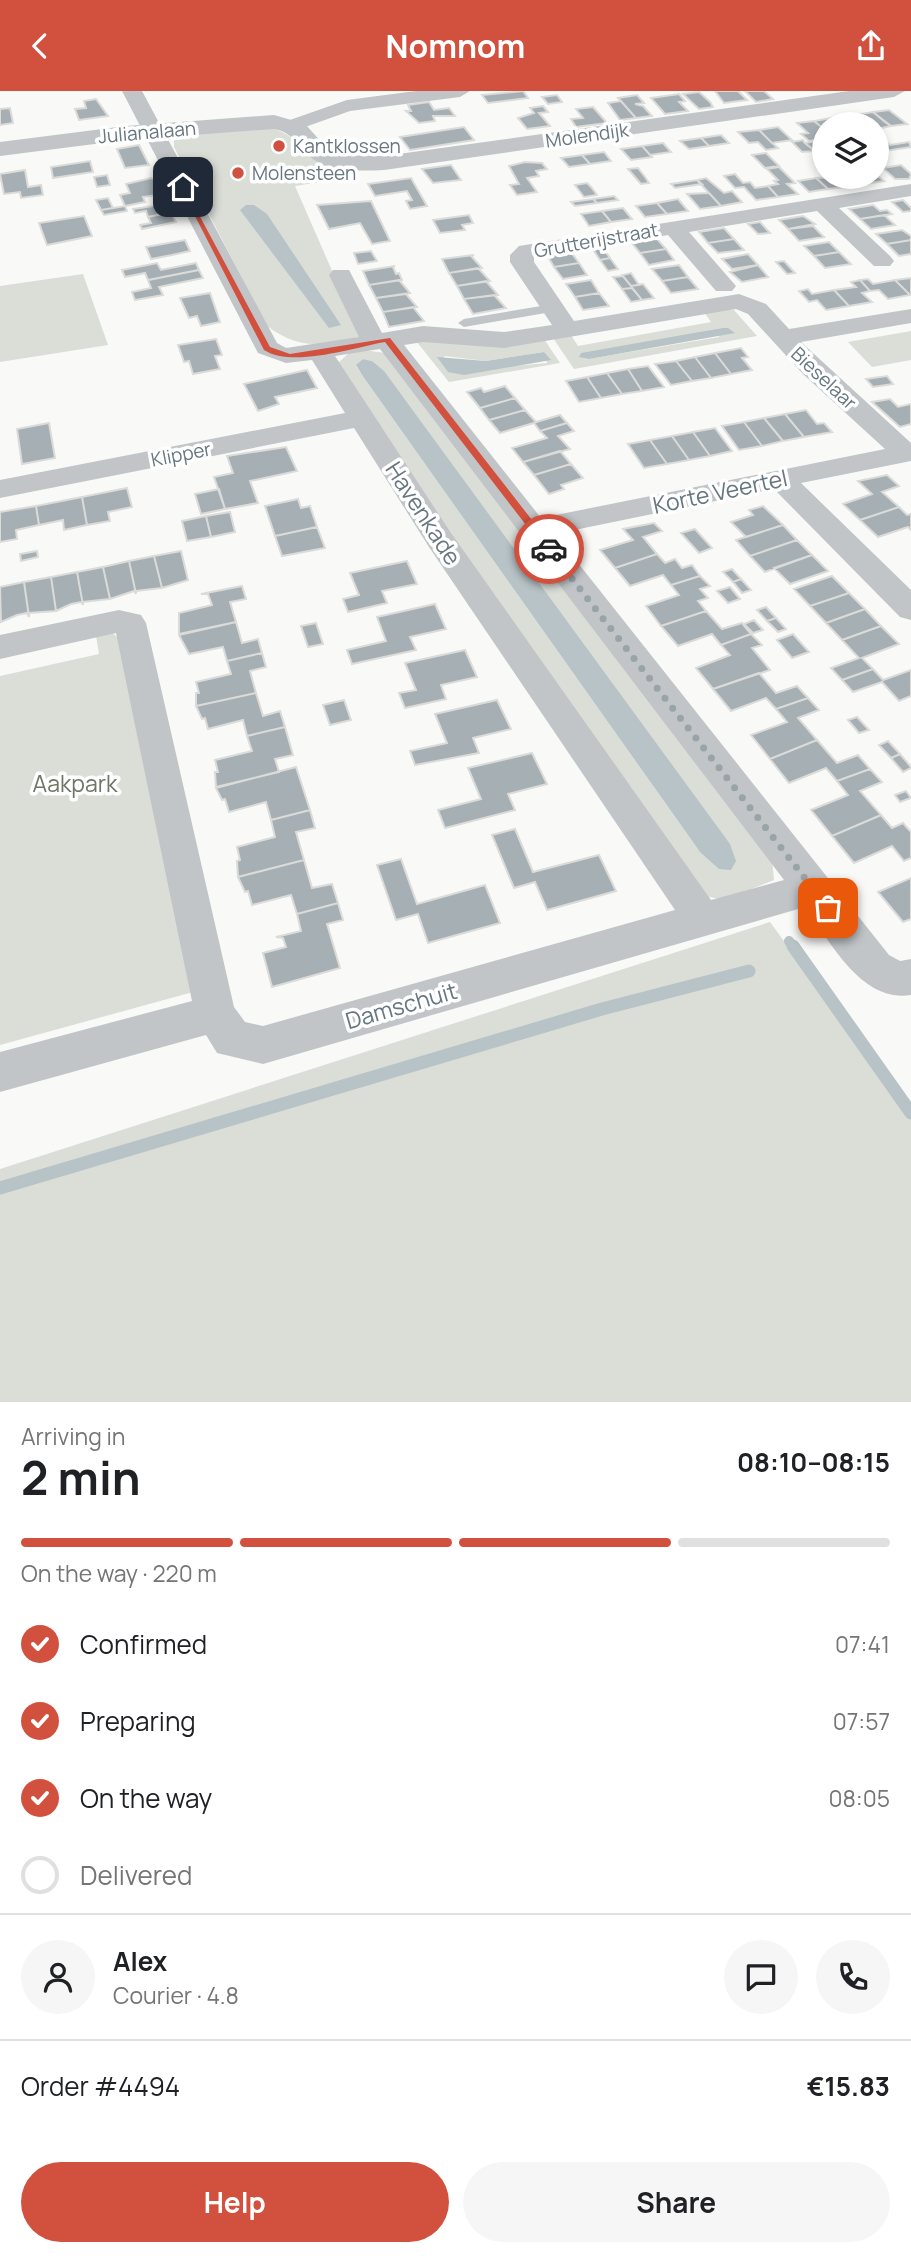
<!DOCTYPE html>
<html lang="en">
<head>
<meta charset="utf-8">
<style>
  body { margin:0; font-family:Manrope,sans-serif; background:#f6f6f6; color:#202124; height:100vh; display:flex; flex-direction:column; font-size:26px; white-space:nowrap }
  * { box-sizing:border-box; margin:0 }
  p { font-size:23px; color:#757577 }
  .icon { flex:none; width:38px; height:38px; fill:none; stroke:currentColor; stroke-width:2; stroke-linecap:round; stroke-linejoin:round }
  .map { position:relative; height:1311px; overflow:hidden }
  .details { display:flex; flex-direction:column; background:#fff; flex:1 }
  .details>* { flex:none }
  .controls { position:absolute; left:812px; top:21px; display:grid; gap:14px }
  .controls a { display:grid; place-items:center; width:77px; height:77px; border-radius:50%; background:#fff; box-shadow:0 4px 10px #0003; font-size:35px }
  .pin { position:absolute; display:grid; place-items:center; width:60px; height:60px; color:#fff; margin:-30px; border-radius:14px; box-shadow:0 4px 10px #0006 }
  .courier { position:absolute; display:grid; place-items:center; width:70px; height:70px; margin:-35px; border:5px solid #d2513e; border-radius:50%; background:#fff; color:#222; box-shadow:0 2px 9px #0007 }
  .overview em { font-style:normal; font-weight:700 }
  .overview div { display:flex; flex-direction:column-reverse }
  .overview { display:flex; align-items:center; justify-content:space-between; height:119px; padding:0 21px }
  h1 { font-size:46px; font-weight:700; line-height:52px }
  .bar { display:grid; grid-template-columns:repeat(4,1fr); gap:10px 7px; align-content:center; height:84px; padding:0 21px }
  .bar i { height:9px; border-radius:5px; background:#e0e0e0 }
  .bar .current { background:#d2513e }
  .bar p { grid-column:span 4 }
  .line { display:flex; align-items:center; gap:18px; padding:0 21px; border-top:2px solid #e0e0e0 }
  .line div { flex:1 }
  .round { display:grid; place-items:center; flex:none; width:74px; height:74px; border-radius:37px; background:#f6f6f6 }
  ol { padding:0 21px; list-style:none }
  li { display:flex; align-items:center; gap:21px; height:77px }
  li p { margin-inline-start:auto }
  li .icon { padding:7px; border-radius:50%; background:#d2513e; color:#fff; stroke-width:4 }
  li:last-child { color:#757577 }
  li i { width:38px; height:38px; border:4px solid #e0e0e0; border-radius:50% }
  .action { display:flex; gap:14px; margin-top:auto; padding:14px 21px }
  .action a { flex:1; height:80px; border-radius:42px; background:#d2513e; color:#fff; font-size:28px; font-weight:700; line-height:80px; text-align:center }
  .action a+a { background:#f6f6f6; color:#202124 }
  header { display:flex; justify-content:space-between; align-items:center; height:91px; padding:0 21px; background:#d2513e; color:#fff; font-size:32px; font-weight:700 }
  .map>svg:first-child { display:block }
  .green { fill:#daded7; fill-rule:evenodd }
  .water { fill:#b7c3c6 }
  .lines { fill:none; stroke-linecap:round; stroke-linejoin:round }
  .stream-far1 { stroke:#b7c3c6; stroke-width:10 }
  .stream { stroke:#b7c3c6; stroke-width:13 }
  .building { fill:#a6afb3; stroke:#dbdbd9; stroke-width:2 }
  .service { fill:#c1c5c8; fill-rule:evenodd }
  .minor { fill:#c1c5c8; fill-rule:evenodd }
  .tertiary { fill:#c1c5c8; fill-rule:evenodd }
  .route { fill:#d2513e }
  .done { stroke:#99a4a9; stroke-width:7; stroke-dasharray:0 12.6 }
  .poi-dot { fill:#d2513e; stroke:#fff; stroke-width:2.5 }
  .labels { text-anchor:middle; dominant-baseline:central; stroke-width:7; stroke-linejoin:round; paint-order:stroke }
  .far-street-label { font-size:19px; fill:#66777f; stroke:#fff }
  .far-poi-label { font-size:19px; fill:#66777f; stroke:#fff; text-anchor:start }
  .street-label { font-size:23px; fill:#66777f; stroke:#fff }
  .park-label { font-size:23px; fill:#6b7866; stroke:#fff }
</style>
</head>
<body>
<header><svg class="icon" aria-label="back" viewBox="0 0 24 24"><path d="M15 5l-7 7 7 7"/></svg>Nomnom<svg class="icon" aria-label="share" viewBox="0 0 24 24"><path d="M12 15V3M7 8l5-5 5 5M5 13v7h14v-7"/></svg></header>
<div class="map">
<svg width="911" height="1311" viewBox="0 0 911 1311">
  <rect width="100%" height="100%" fill="#f9f9f7"/>
  <path class="green" d="M267,36C305,44 301,73 346,79L350,86L295,95L361,246C321,253 303,261 267,235L174,56V43Z
    M83,183L108,254L0,271V195Z
    M727,218L734,219L757,245L574,278L553,247L571,244L578,255L711,231L704,221ZM722,237L719,246L582,269L710,239Z
    M911,240V269L872,276L848,251Z
    M544,248L560,272L449,291L416,250ZM544,261L547,272L449,281L444,265L486,270Z
    M363,259L385,262L772,768L774,789L724,809L705,805L519,547L338,272L350,261ZM363,268L372,270L700,761L362,284L356,275Z
    M113,542L123,552L193,901L0,954V585L99,563L96,545Z
    M770,831L911,1023V1311H0V1078Z"/>
  <path class="water" d="M246,114H254L267,123L341,234L329,237L240,119Z
    M722,237H728L735,242L589,268L579,266L581,262Z
    M544,261L551,269L464,284L448,281L437,266L486,270Z
    M363,268L372,270L384,280L730,753L736,770L731,779L719,778L700,761L362,284L356,274Z"/>
  <g class="lines">
    <path class="stream-far1" d="M789,850L794,857"/>
    <path class="stream" d="M793,855L911,1022
      M0,1097L602,918L749,880"/>
  </g>
  <path class="building" d="M523,0L528,7L488,12L482,4Z
    M715,0H738L747,9L724,12Z
    M745,0H764L773,8L756,11Z
    M699,1L710,11L713,16L699,18L683,3Z
    M679,3L685,10L679,11L688,20L665,23L651,7Z
    M557,4L562,11L548,13L542,6Z
    M637,4L644,12L635,13L643,15L652,25L636,27L618,7Z
    M96,8L108,25L79,29L75,18L86,17L84,10Z
    M621,10L627,17L636,27L620,29L608,12Z
    M429,11L434,19L449,17L455,25H433L435,30L419,32L406,20H411L408,14Z
    M543,15L548,21L539,22L550,35L527,38L518,27L534,22L530,17Z
    M593,16L607,32L576,36L571,28L583,27L576,18Z
    M10,17L13,32L0,34V18Z
    M889,19L907,33L891,35L873,21Z
    M873,21L885,31L891,35L877,38V33H866L854,24Z
    M832,27L839,33H824V38L814,30Z
    M814,30L824,38V48L809,50L801,43L808,42L797,32Z
    M464,36L474,49L410,59L400,46Z
    M778,36L792,49L772,52L759,39Z
    M759,39L772,52L778,57L766,59L758,51L749,52L738,41Z
    M721,44L729,52L709,55L701,47Z
    M701,47L709,55L689,58L680,50Z
    M803,49L805,52L815,60L802,61L792,51Z
    M816,50L824,58V68L805,52Z
    M886,51L890,54L909,51L911,56L885,60L877,53Z
    M663,52L671,61L650,64L642,55Z
    M139,54L149,74L125,77L117,58Z
    M642,55L652,66L631,69L621,58Z
    M604,61L611,70L590,73L582,64Z
    M766,62L779,75L765,77L752,64Z
    M582,64L590,73L569,76L561,67Z
    M90,70L93,81L53,87L51,76Z
    M525,71L542,72L547,78L536,80L539,85L527,87L537,101L517,104L510,94L519,93L509,75Z
    M451,74L461,89L433,92L422,78Z
    M901,74L911,83L909,88H895L883,77Z
    M779,76L795,92L787,93L798,103L778,106L768,95L778,93L774,90L778,89L767,78Z
    M638,77L645,86L649,92L641,93L628,78Z
    M25,79L28,96L41,94L43,104L21,107L20,101L4,103L0,83Z
    M735,83L743,92L750,91L755,97L768,95L778,106L756,109L744,96L735,97L724,85Z
    M107,84L110,94L97,96L94,86Z
    M877,84L884,90L865,93L857,86Z
    M836,86H857L865,93L846,96Z
    M836,86L846,96L828,98L816,87Z
    M151,87L156,89L163,103L143,106L145,111L125,115L120,104L130,102L126,93Z
    M411,87L427,115L410,118L406,110L412,109L407,100L375,105L368,93Z
    M706,87L724,102L732,100L742,111L721,115L697,89Z
    M816,87L828,98L809,101L798,90Z
    M697,89L702,93L675,97L671,93Z
    M587,92L591,96L597,104L584,106L575,94Z
    M709,102L721,115L700,118L687,103Z
    M614,105L618,109L597,112L593,108Z
    M108,107L113,117L101,119L96,109Z
    M593,108L597,112L575,115L571,111Z
    M678,108L688,120L667,123L657,112Z
    M903,109L911,117V120L903,121L892,111Z
    M371,110L390,150L372,153L360,132L329,138L317,114Z
    M657,112L667,123L645,126L636,115Z
    M167,113L171,121L148,126L146,120L135,122L133,118Z
    M873,114L880,120L887,119L892,123L860,128L849,118Z
    M125,115L127,120L104,124L101,119Z
    M623,117L632,128L611,131L602,120Z
    M602,120L611,131L589,135L581,123Z
    M171,121L176,131L142,138L140,134L151,132L148,126Z
    M469,124L473,132L462,134L465,139L440,142L433,129Z
    M884,124L895,134L871,138L860,128Z
    M84,125L92,145L47,154L39,132Z
    M803,125L815,133L788,138L779,129Z
    M760,131L770,142L758,143L748,133Z
    M813,135L824,146L799,150L788,138Z
    M724,137L734,148L708,152L699,141Z
    M902,139L911,145V149L887,153L876,143Z
    M657,148L666,158L640,162L631,151Z
    M734,148L744,159L718,162L708,152Z
    M185,149L190,160L172,164L151,168L146,156Z
    M911,149V163L899,165L887,153Z
    M829,151L839,161L814,165L804,155Z
    M602,156L610,167L600,169L592,157Z
    M666,158L674,169L649,174L640,162Z
    M371,160L377,170L358,173L354,162Z
    M571,161L579,172L554,176L547,164Z
    M839,161L851,173L825,177L814,165Z
    M748,163L758,174L732,178L722,168Z
    M474,164L471,165L482,177L449,182L442,168Z
    M610,167L618,178L608,180L600,169Z
    M784,170L795,182L787,183L776,171Z
    M157,172L161,179L196,172L199,179L148,189L145,182L125,186L122,179Z
    M579,172L587,184L563,188L554,176Z
    M679,174L688,186L662,190L652,178Z
    M758,174L768,186L742,191L730,181Z
    M395,175L393,176L396,183L399,182L402,189L369,194L363,180Z
    M478,177L490,190L457,195L449,182Z
    M199,179L203,187L159,196L163,204L135,209L132,201L151,197L148,189Z
    M631,182L639,194L631,195L622,184Z
    M623,185L631,195L632,197L622,198L613,186Z
    M688,186L698,198L671,202L662,190Z
    M911,187V204H910L895,189Z
    M868,188L873,193L895,189L910,204L888,208L879,199L870,200L860,189Z
    M399,189L410,202L376,207L369,194Z
    M591,189L599,202L575,206L566,193Z
    M860,189L870,200L862,202L872,211L849,215L834,199L856,196L851,191Z
    M486,190L498,204L464,208L457,195Z
    M643,193L654,207L642,209L631,195Z
    M632,197L642,209L631,211L622,198Z
    M808,198L812,203L834,199L849,215L826,219L817,209L809,211L799,200Z
    M210,202L220,231L201,235L197,225L189,227L180,207Z
    M599,202L609,215L583,219L575,206Z
    M406,203L417,216L383,221L376,207Z
    M494,204L506,217L473,223L464,208Z
    M413,216L424,230L389,236L383,221Z
    M216,248L222,264L215,265L220,278L193,283L189,270L184,271L178,254Z
    M741,257L748,266L742,267L752,279L731,283L715,262Z
    M715,262L731,283L711,287L695,266Z
    M695,266L711,287L692,290L676,270Z
    M676,270L692,290L671,294L655,273Z
    M648,275L664,296L642,300L628,278Z
    M628,278L642,300L622,303L607,282Z
    M307,279L317,297L275,306L279,313L258,320L244,293Z
    M607,282L622,303L601,307L587,286Z
    M887,285L893,293L873,296L866,288Z
    M587,286L601,307L579,311L566,290Z
    M505,295L515,307L480,317L467,301L481,297L484,301Z
    M515,307L525,319L489,329L480,317Z
    M890,308L898,316L911,313V333L900,336L872,311Z
    M525,319L536,331L560,324L567,332L540,340L534,332L500,342L489,329Z
    M806,319L817,333L824,332L832,341L804,346L785,323Z
    M785,323L804,346L783,350L764,327Z
    M764,327L783,350L762,355L744,331Z
    M744,331L762,355L739,359L722,335Z
    M49,332L55,367L22,373L17,338Z
    M567,332L574,340L558,345L570,358L523,371L512,357L547,347L540,340Z
    M715,337L732,360L710,365L693,341Z
    M693,341L710,365L689,369L672,345Z
    M672,345L689,369L667,373L650,349Z
    M650,349L667,373L644,377L628,353Z
    M286,356L297,380L250,390L258,412L225,418L214,386L233,382L227,365Z
    M560,360L571,373L534,384L523,371Z
    M571,373L583,387L561,394L564,398L549,403L534,384Z
    M887,384L899,395L882,401L899,416L860,429L843,413L872,403L858,390Z
    M127,397L132,416L108,421L110,430L87,434L82,406Z
    M219,398L225,418L201,423L195,403Z
    M82,406L87,434L64,439L63,429L39,434L36,415Z
    M298,408L301,417L310,415L317,436L275,445L265,415Z
    M36,415L39,434L16,439L17,448L0,451V421Z
    M763,415L783,434L746,446L731,431L753,424L749,419Z
    M899,416L907,424L911,423V439L908,436L878,446L860,429Z
    M230,421L235,441L211,446L206,425Z
    M206,425L211,446L187,450L182,430Z
    M654,432L662,440L643,446L657,463L615,477L600,459L633,449L623,438Z
    M783,434L797,449L750,465L736,449Z
    M317,436L325,457L282,465L275,445Z
    M695,438L712,457L699,462L681,442Z
    M797,449L812,464L765,481L750,465Z
    M37,460L38,466L21,470L20,463Z
    M181,460L188,489L162,497L154,465Z
    M657,463L665,472L675,468L682,477L692,474L700,485L671,494L663,484L630,495L615,477Z
    M812,464L828,480L790,493L774,477Z
    M154,465L162,497L136,500V503L129,470Z
    M129,470L136,503L134,500L110,508L103,476Z
    M407,470L417,493L382,500L387,512L348,521L343,508L359,504L350,482Z
    M103,476L110,508L83,511V514L77,481Z
    M732,478L741,488L733,491L723,481Z
    M77,481L83,514L81,511L71,513L56,520L51,486Z
    M700,485L710,495L700,498L708,507L698,510L706,520L661,535L646,515L679,504L671,494Z
    M832,485L849,502L810,515L794,498Z
    M51,486L56,520L29,522V526L24,491Z
    M741,488L751,499L742,502L733,491Z
    M24,491L29,526L27,522L17,524L1,531L0,496Z
    M242,495L246,508L230,511L236,531L179,543V522L212,514L208,503H201Z
    M730,496L740,508L728,512L717,500Z
    M849,502L865,518L826,532L810,515Z
    M435,513L446,538L410,546L416,559L352,573L347,559L386,550L377,526Z
    M766,516L776,527L767,530L757,519Z
    M865,518L881,535L842,549L826,532Z
    M706,520L722,538L742,532L751,543L721,554L712,543L678,555L661,535Z
    M776,527L786,538L778,541L767,530Z
    M754,529L763,539L753,542L744,533Z
    M236,531L242,552L258,548L262,562L227,570L223,556L189,563L179,544Z
    M316,532L323,553L308,556L301,535Z
    M881,535L899,553L862,567L873,578L842,589L831,577L859,567L842,549Z
    M751,543L762,554L752,557L770,579L713,598L696,577L730,564L721,554Z
    M793,543L809,561L792,567L777,549Z
    M465,559L477,586L441,594L446,608L405,617L399,602L416,599L405,572Z
    M262,562L266,576L250,580L256,602L196,615V602H199L196,591L231,583L227,570Z
    M873,578L883,589L911,579V605L899,610L882,591L853,601L842,589Z
    M759,582L776,602L797,595L808,607L776,618L766,607L731,620L713,598Z
    M256,602L263,625L280,620L285,636L247,645L243,629L208,638L205,627L202,628L196,615Z
    M808,607L819,619L798,627L817,649L770,668L751,644L787,631L776,618Z
    M344,609L351,629L330,634L323,614Z
    M497,609L511,638L473,647L479,662L415,674L410,660L447,652L435,623Z
    M857,626L869,639L859,642L848,629Z
    M285,636L293,664L275,668L279,681L216,696L215,681H218L215,669L252,660L247,645Z
    M817,649L837,672L858,664L870,678L837,690L826,677L789,692L770,668Z
    M888,650L900,663L891,667L879,654Z
    M532,662L547,693L508,703L515,719L445,737L438,719L481,708L468,677Z
    M900,663L911,676V677L903,681L891,667Z
    M296,676L310,719L271,729L266,711L229,721L225,708L222,709L216,697Z
    M870,678L882,691L860,700L881,724L832,745L811,719L848,704L837,690Z
    M906,700L911,707L900,711L895,704Z
    M310,719L315,737L296,741L304,769L238,786L237,770L240,769L237,756L275,746L271,729Z
    M881,724L892,737L903,732L911,741V767L904,770L892,755L854,772L832,745Z
    M515,738L533,781L599,764L616,800L547,819L535,791L514,797L492,744Z
    M401,768L417,813L485,794L500,832L428,852L418,823L396,829L377,774Z
    M304,769L312,797L332,793L338,812L297,823L291,804L252,814L248,800L245,801L238,786Z
    M911,787V828L903,831L878,801Z
    M338,812L343,829L327,833L340,877L272,896L263,862L286,856L283,847L276,846L301,840L297,823Z"/>
  <g class="lines">
    <path class="service" d="M553,213L557,214V220L464,236L458,232L464,228Z"/>
    <path class="minor" d="M122,0H142L277,252L286,257L359,246L329,184L333,179H349L382,242L423,235L504,241L552,234L510,171V164L519,155L911,93V105L839,117L890,165L894,170L890,175H874L817,120L689,141L736,195L732,200H716L668,144L534,166V171L574,230L739,203L766,213L789,238L911,218V232L801,251L911,352V370L801,392L911,499V529L900,526L774,398L555,443L889,864L900,870L911,868V904C861,912 830,850 805,816L263,973L217,962L206,944L0,1001V961L192,910L116,542L0,568V544L119,519L141,524L146,532L234,916L245,931L263,935L675,819L429,456L354,337L0,407V389L345,322L312,269L286,272L258,262ZM736,218L748,223L803,283L885,358L541,427L404,254L423,251L504,257ZM380,258L784,789L711,809L451,442L335,265Z
      M416,0H470L460,6L350,20L294,40L284,34L287,30L347,9Z"/>
    <path class="tertiary" d="M849,0H905L894,6L384,79C359,80 328,82 308,64C296,53 292,41 274,38L126,49L0,65V51L126,35L274,24L305,33L326,56L341,64L384,65Z"/>
  </g>
  <path class="route" d="M183,94L270,256L290,263L390,247L553,456V460H546L385,251C352,257 292,277 264,259L180,96Z"/>
  <g class="lines">
    <path class="done" d="M549,458L828,817"/>
  </g>
  <g class="poi-dot">
    <circle cx="279" cy="55" r="7"/>
    <circle cx="238" cy="82" r="7"/>
  </g>
  <g class="labels">
    <g class="far-street-label">
      <text transform="translate(147 41) rotate(-5)">Julianalaan</text>
      <text transform="translate(587 44) rotate(-8)">Molendijk</text>
      <text transform="translate(596 149) rotate(-10)">Grutterijstraat</text>
      <text transform="translate(824 287) rotate(43)">Bieselaar</text>
      <text transform="translate(181 363) rotate(-11)">Klipper</text>
    </g>
    <g class="far-poi-label">
      <text x="293" y="55">Kantklossen</text>
      <text x="252" y="82">Molensteen</text>
    </g>
    <g class="street-label">
      <text transform="translate(720 400) rotate(-12)">Korte Veertel</text>
      <text transform="translate(424 422) rotate(57)">Havenkade</text>
      <text transform="translate(401 914) rotate(-16)">Damschuit</text>
    </g>
    <g class="park-label">
      <text x="75" y="692">Aakpark</text>
    </g>
  </g>
</svg>
<div class="controls">
<a><svg class="icon" aria-label="layers" viewBox="0 0 24 24"><path d="M12 4l9 5-9 5-9-5zM3 14l9 5 9-5"/></svg></a>
</div>
<div class="pin" style="left:828px;top:817px;background:#ea580c"><svg class="icon" aria-label="bag" viewBox="0 0 24 24"><path d="M5 8h14l-1 12H6zM9 8a3 3 0 0 1 6 0"/></svg></div>
<div class="pin" style="left:183px;top:96px;background:#1f2937"><svg class="icon" aria-label="home" viewBox="0 0 24 24"><path d="M3 11l9-7 9 7M6 9v11h12V9"/></svg></div>
<div class="courier" style="left:549px;top:458px"><svg class="icon" aria-label="car" viewBox="0 0 24 24"><path d="M5 17H2v-5l4-1 3-4h7l3 4 3 1v5h-3M9 17h6M6 11h13"/><circle cx="7" cy="17" r="2"/><circle cx="17" cy="17" r="2"/></svg></div>
</div>
<section class="details">
<div class="overview"><div><h1>2 min</h1><p>Arriving in</p></div><em>08:10–08:15</em></div>
<div class="bar"><i class="current"></i><i class="current"></i><i class="current"></i><i></i><p>On the way · 220 m</p></div>
<ol>
<li><svg class="icon" aria-label="check" viewBox="0 0 24 24"><path d="M5 12l5 5 9-10"/></svg>Confirmed<p>07:41</p></li>
<li><svg class="icon" aria-label="check" viewBox="0 0 24 24"><path d="M5 12l5 5 9-10"/></svg>Preparing<p>07:57</p></li>
<li><svg class="icon" aria-label="check" viewBox="0 0 24 24"><path d="M5 12l5 5 9-10"/></svg>On the way<p>08:05</p></li>
<li><i></i>Delivered</li>
</ol>
<div class="line" style="height:126px"><a class="round"><svg class="icon" aria-label="person" viewBox="0 0 24 24"><circle cx="12" cy="8" r="4"/><path d="M4 21q1-7 8-7t8 7"/></svg></a><div><b>Alex</b><p>Courier · 4.8</p></div><a class="round"><svg class="icon" aria-label="chat" viewBox="0 0 24 24"><path d="M4 5h16v11H9l-5 4z"/></svg></a><a class="round"><svg class="icon" aria-label="phone" viewBox="0 0 24 24"><path d="M5 4h4l2 5-3 2q2 4 5 5l2-3 5 2v4C11 20 4 13 5 4z"/></svg></a></div>
<div class="line" style="height:91px"><div>Order #4494</div><b>€15.83</b></div>
<div class="action"><a>Help</a><a>Share</a></div>
</section>
</body>
</html>
